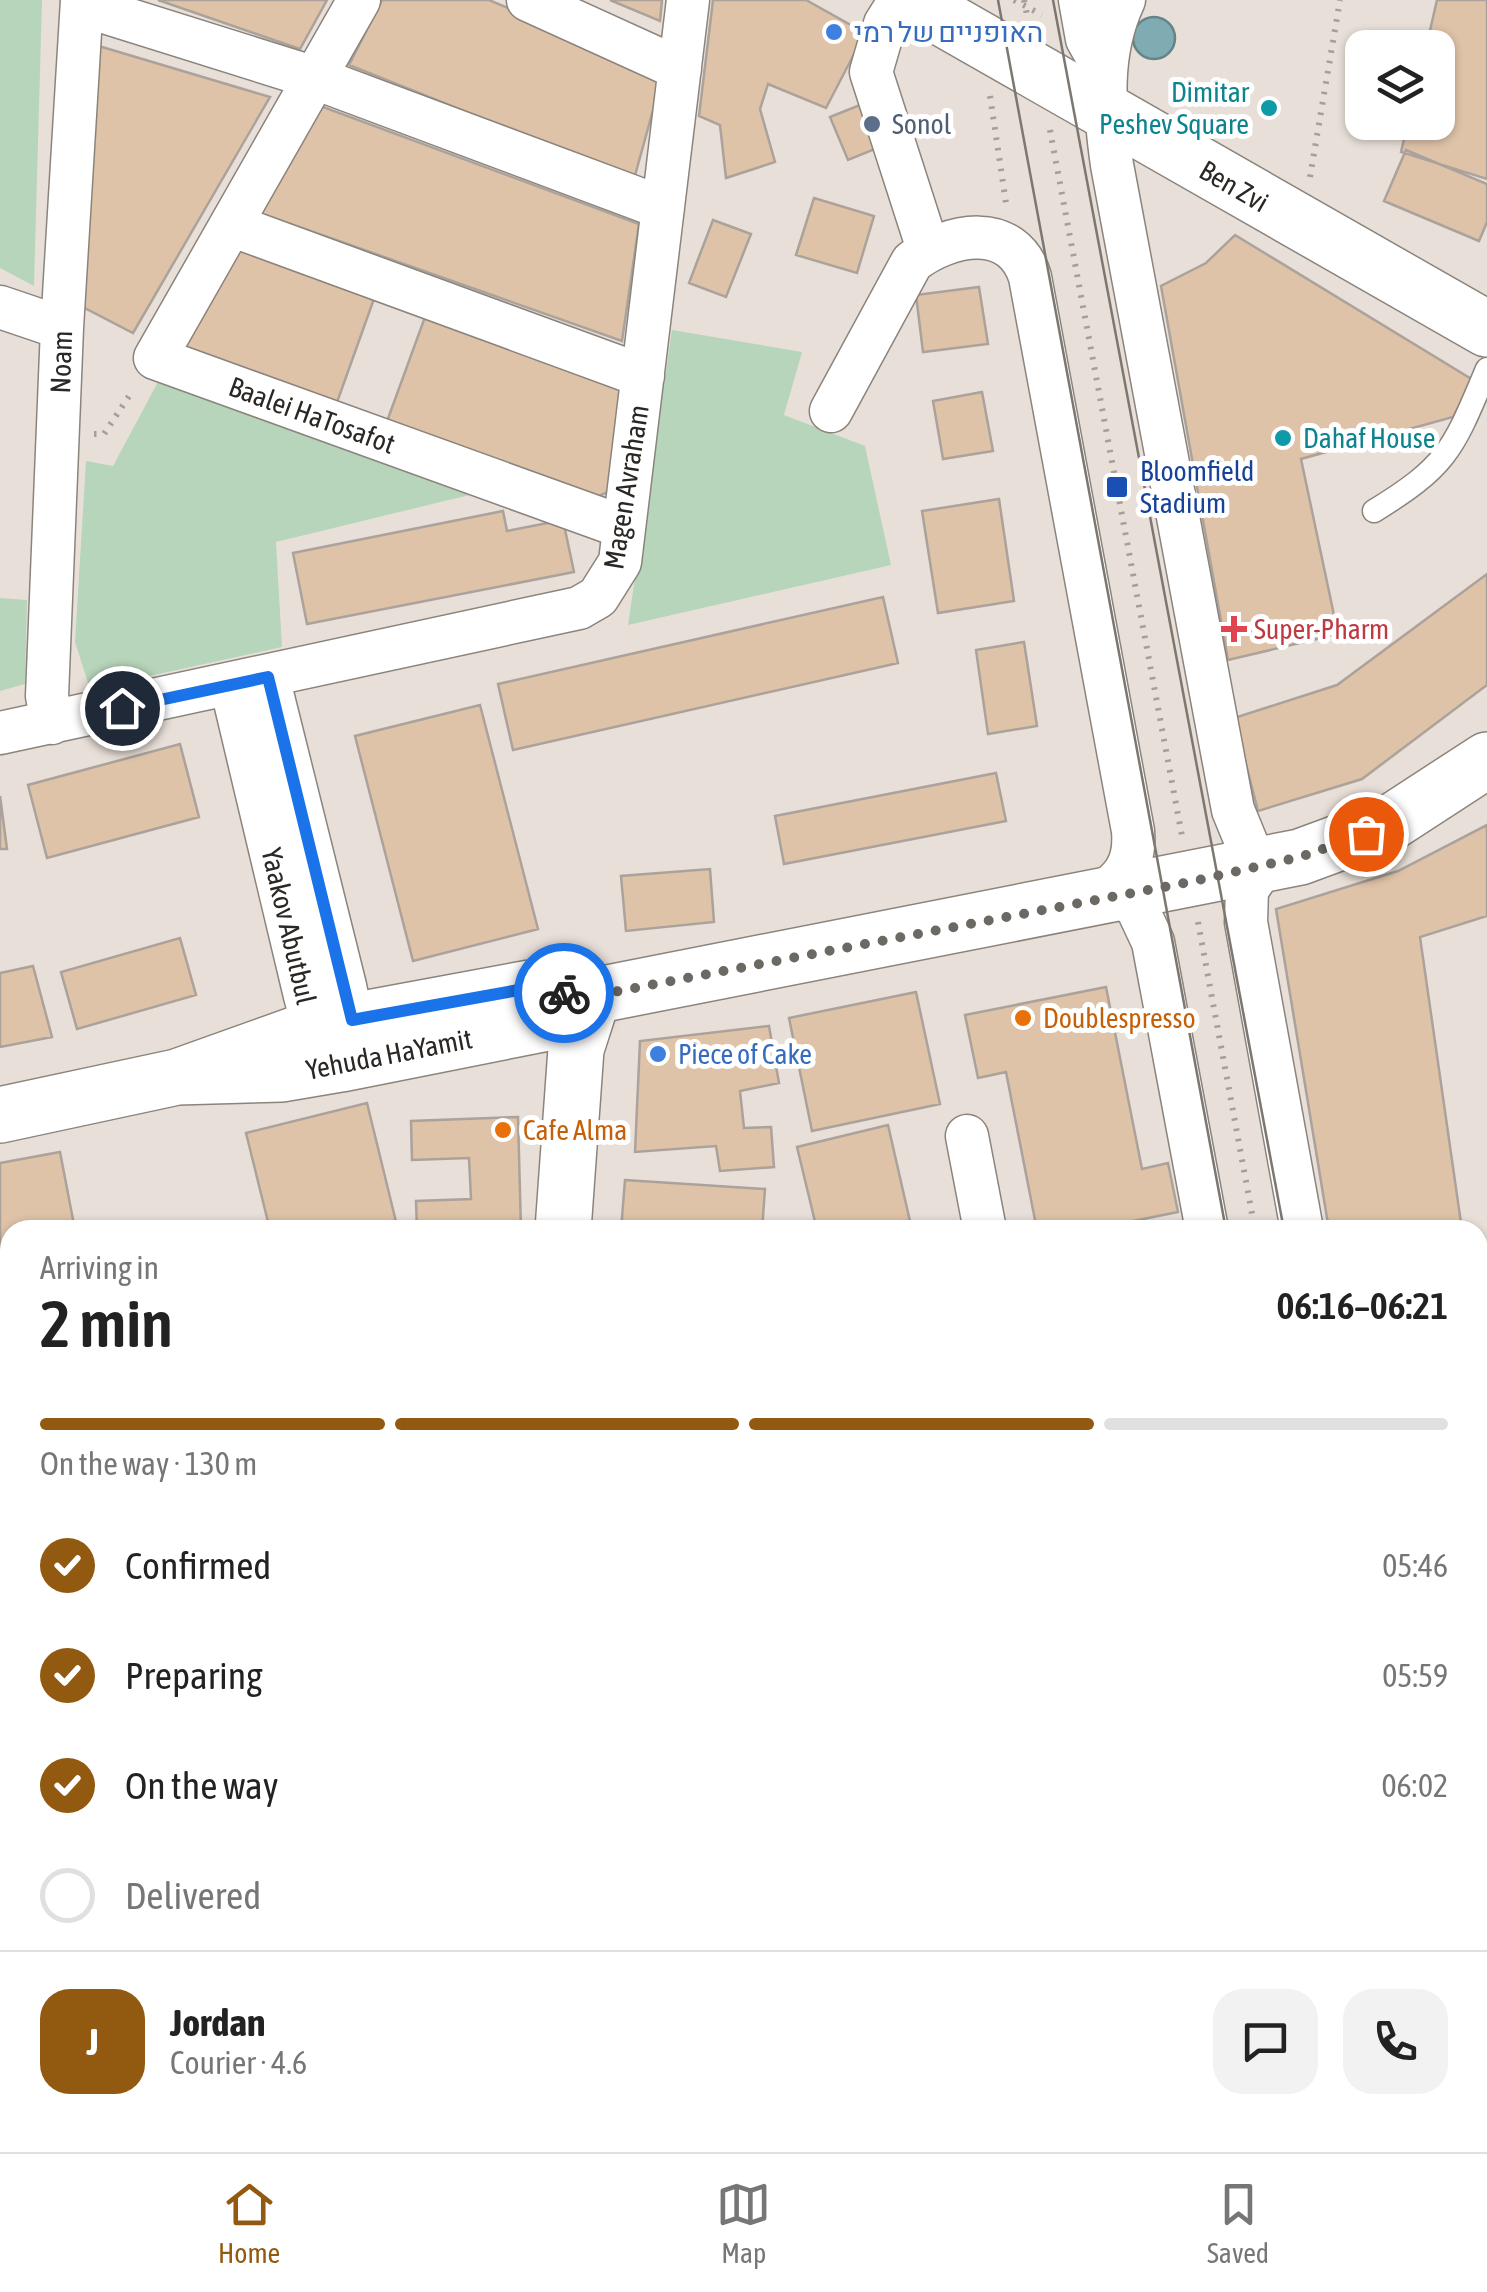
<!DOCTYPE html>
<html lang="en">
<head>
<meta charset="utf-8">
<style>
  body { margin:0; font-family:"Asap Condensed",Heebo,sans-serif; background:#f2f2f2; color:#222; height:100vh; display:flex; flex-direction:column; font-size:38px; white-space:nowrap }
  * { box-sizing:border-box; margin:0 }
  p { font-size:32px; color:#767676 }
  .icon { flex:none; width:55px; height:55px; fill:none; stroke:currentColor; stroke-width:2; stroke-linecap:round; stroke-linejoin:round }
  .map { position:relative; flex:1; overflow:hidden }
  .drawer { position:absolute; left:0px; top:1220px; width:1488px; height:932px; display:flex; flex-direction:column; background:#fff; border-radius:30px 30px 0 0; box-shadow:0 2px 8px #0004 }
  .drawer>* { flex:none }
  .buttons { position:absolute; left:1345px; top:30px; display:grid; gap:20px }
  .buttons a { display:grid; place-items:center; width:110px; height:110px; border-radius:20px; background:#fff; box-shadow:0 2px 8px #0004; font-size:50px }
  .pin { position:absolute; display:grid; place-items:center; width:85px; height:85px; color:#fff; margin:-42px; border:5px solid #fff; border-radius:50%; box-shadow:0 2px 10px #0007 }
  .courier { position:absolute; display:grid; place-items:center; width:100px; height:100px; margin:-50px; border:8px solid #1a73e8; border-radius:50%; background:#fff; color:#222; box-shadow:0 2px 12px #0007 }
  .headline em { font-style:normal; font-weight:600 }
  .headline div { display:flex; flex-direction:column-reverse }
  .headline { display:flex; align-items:center; justify-content:space-between; height:170px; padding:0 40px }
  h1 { font-size:65px; font-weight:600; line-height:75px }
  .bar { display:grid; grid-template-columns:repeat(4,1fr); gap:15px 10px; align-content:center; height:120px; padding:0 40px }
  .bar i { height:12px; border-radius:8px; background:#e0e0e0 }
  .bar .current { background:#915a10 }
  .bar p { grid-column:span 4 }
  .line { display:flex; align-items:center; gap:25px; padding:0 40px; border-top:2px solid #e0e0e0 }
  .line div { flex:1 }
  .round { display:grid; place-items:center; flex:none; width:105px; height:105px; border-radius:30px; background:#f2f2f2 }
  ol { padding:0 40px; list-style:none }
  li { display:flex; align-items:center; gap:30px; height:110px }
  li p { margin-inline-start:auto }
  li .icon { padding:10px; border-radius:50%; background:#915a10; color:#fff; stroke-width:4 }
  li:last-child { color:#767676 }
  li i { width:55px; height:55px; border:5px solid #e0e0e0; border-radius:50% }
  .dock { display:flex; justify-content:space-around; align-items:center; height:140px; border-top:2px solid #e0e0e0; background:#fff; font-size:28px; color:#767676 }
  .dock a { display:grid; justify-items:center; gap:5px }
  .dock .current { color:#915a10 }
  .map>svg:first-child { display:block }
  .green { fill:#b7d5bb }
  .water { fill:#7fabb2; stroke:#668387; stroke-width:2.5 }
  .building { fill:#dfc3a8; stroke:#aaa29b; stroke-width:2.5 }
  .lines { fill:none; stroke-linecap:round; stroke-linejoin:round }
  .lane-casing { stroke:#8b847d; stroke-width:25 }
  .street-casing { stroke:#8b847d; stroke-width:45 }
  .secondary-casing { stroke:#8b847d; stroke-width:58 }
  .path { stroke:#a59f98; stroke-width:6; stroke-dasharray:2.5 8; stroke-linecap:butt }
  .lane { stroke:#fff; stroke-width:22 }
  .street { stroke:#fff; stroke-width:42 }
  .secondary { stroke:#fff; stroke-width:55 }
  .tram { stroke:#7c7771; stroke-width:2.5 }
  .done { stroke:#6c6863; stroke-width:10; stroke-dasharray:0 18 }
  .route { stroke:#1a73e8; stroke-width:12 }
  .shop-dot { fill:#3f7fe0; stroke:#fff; stroke-width:4 }
  .culture-dot { fill:#0f9aa8; stroke:#fff; stroke-width:4 }
  .service-dot { fill:#5c6f8a; stroke:#fff; stroke-width:4 }
  .transit-dot { fill:#1a4fb4; stroke:#fff; stroke-width:4 }
  .health-dot { fill:#e0444e; stroke:#fff; stroke-width:4 }
  .food-dot { fill:#e8710a; stroke:#fff; stroke-width:4 }
  .labels { text-anchor:middle; dominant-baseline:central; stroke-width:10; stroke-linejoin:round; paint-order:stroke }
  .shop-label { font-size:28px; fill:#366cbe; stroke:#fff; text-anchor:start }
  .culture-label { font-size:28px; fill:#0d838f; stroke:#fff; text-anchor:end }
  .service-label { font-size:28px; fill:#4e5e75; stroke:#fff; text-anchor:start }
  .street-label { font-size:28px; fill:#2a2724; stroke:#fff }
  .transit-label { font-size:28px; fill:#164399; stroke:#fff; text-anchor:start }
  .health-label { font-size:28px; fill:#be3a42; stroke:#fff; text-anchor:start }
  .food-label { font-size:28px; fill:#c56008; stroke:#fff; text-anchor:start }
</style>
</head>
<body>
<div class="map">
<svg width="1487" height="2152" viewBox="0 0 1487 2152">
  <rect width="100%" height="100%" fill="#e8e0d8"/>
  <path class="green" d="M0,0H42L34,286L0,268Z
    M672,330L802,352L784,415L865,446L891,565L628,625Z
    M167,365L494,489L276,542L282,647L90,689L75,642L86,461L113,466Z
    M0,598L27,600L25,684L0,691Z
    M0,2056L10,2060V2142L54,2143L49,2152H0Z"/>
  <path class="water" d="M1133 38a21 21 0 1 1 42 0a21 21 0 1 1-42 0Z"/>
  <path class="building" d="M158,0H327L300,49Z
    M382,0H489L663,74L634,179L349,65Z
    M610,0H662L660,21Z
    M713,0H806L865,33L826,108L768,84L760,109L775,162L726,178L720,125L699,116Z
    M1437,0H1487V179L1401,152L1408,122H1438V48H1426Z
    M92,44L270,97L133,333L79,305Z
    M885,95L902,138L848,160L830,117Z
    M315,104L639,224L622,341L254,211Z
    M1406,150L1487,184V222L1479,241L1384,201Z
    M814,198L874,216L857,273L796,255Z
    M713,220L751,234L726,297L689,283Z
    M1235,235L1473,380L1453,417L1301,459L1338,634L1228,660L1161,286L1206,263Z
    M230,245L375,296L335,408L174,351Z
    M979,287L988,344L923,352L916,295Z
    M425,317L621,386L617,488L581,504L386,424Z
    M982,392L993,451L943,459L933,401Z
    M999,499L1014,601L938,613L922,511Z
    M503,511L507,531L563,520L574,572L307,624L293,553Z
    M1487,574V685L1362,779L1258,811L1234,718L1337,685Z
    M883,597L898,663L513,750L498,684Z
    M1024,642L1037,726L988,734L976,650Z
    M480,705L538,929L413,961L355,736Z
    M180,744L199,817L47,858L28,785Z
    M996,773L1006,821L784,864L775,816Z
    M0,796L7,849H0Z
    M1487,825V916L1420,937L1462,1230H1329L1276,909L1398,871Z
    M710,869L714,922L626,931L621,876Z
    M180,938L196,995L77,1029L61,972Z
    M33,966L52,1037L0,1047V973Z
    M1106,987L1142,1169L1168,1163L1178,1212L1089,1230H1037L1006,1072L978,1078L965,1015Z
    M916,992L940,1104L812,1131L789,1018Z
    M769,1026L779,1083L740,1091L744,1128L771,1127L774,1167L720,1171L716,1146L635,1152L640,1041Z
    M367,1103L398,1230H270L246,1133Z
    M518,1117L521,1230H417L416,1201L471,1199L469,1158L412,1160L411,1121Z
    M888,1125L912,1230H817L797,1147Z
    M60,1152L75,1230H10V1252L0,1254V1163Z
    M625,1180L765,1189L762,1230H621Z
    M1478,1341L1487,1408V1437L1478,1438Z
    M10,1453V1546H9L0,1503V1456Z
    M1487,1468V1540L1478,1541V1470Z
    M1487,1593V1743L1478,1745V1595Z
    M1487,1765V1820L1478,1822V1767Z
    M1487,1833V1919L1478,1920V1835Z
    M0,1919L10,1924V2006L0,2001Z
    M1487,1960V2004L1478,2005V1962Z
    M1487,2009V2046L1478,2048V2011Z
    M1487,2057V2125L1478,2065V2058Z
    M87,2142H184L179,2152H82Z
    M337,2142H427L424,2152H336Z
    M512,2142H593L588,2152H531Z
    M651,2142H682L698,2152H646Z
    M764,2142H929L931,2152H781Z
    M965,2142H1054L1055,2152H967Z
    M1095,2142H1135L1137,2152H1097Z
    M1162,2142H1226L1227,2147L1164,2152Z
    M1245,2142H1334L1336,2152H1247Z"/>
  <g class="lines">
    <g class="lane-casing">
      <path id="lane" d="M1374,511C1449,465 1453,449 1487,369"/>
    </g>
    <g class="street-casing">
      <path id="street" d="M359,0L155,358L623,527
        M528,0L680,69
        M900,0L885,24L871,72L928,249
        M1080,0L1087,39L1105,71
        M1124,0C1099,54 1104,108 1112,165L1233,810L1249,849L1264,865L1247,890L1246,922L1302,1230
        M82,5L315,78L663,208
        M231,225L643,376
        M0,307L62,328
        M831,411L912,262C949,233 1013,221 1030,277L1133,831C1136,867 1121,881 1093,900
        M268,677L345,986L352,1020L344,1051
        M231,685L305,996L314,1028L333,1053
        M52,723L47,696L62,328L82,0
        M0,733L579,608L598,597L620,562L688,0
        M1123,894L1138,910L1153,942L1207,1230
        M967,1136L985,1230
        M1478,1575L1487,1574
        M0,1591L10,1590
        M1478,1947L1487,1945
        M728,2142L746,2152
        M948,2142L950,2152
        M1148,2142L1150,2152
        M1378,2142L1380,2152
        M1465,2142L1467,2152
        M616,2152L620,2142"/>
    </g>
    <g class="secondary-casing">
      <path id="secondary" d="M911,0L1487,329
        M177,1077L282,1074L341,1064L542,1024L593,996L1300,857L1387,825L1487,760
        M0,1115L177,1077L314,1028L530,988L560,992
        M563,1230L576,1049L593,996
        M262,2152L267,2142"/>
    </g>
    <path class="path" d="M1014,0L1042,15
      M1024,0L1027,15
      M990,96L1006,203
      M1050,130L1182,836
      M1310,177L1340,0
      M94,434H104L133,390
      M1198,922L1255,1230"/>
    <use href="#lane" class="lane"/>
    <use href="#street" class="street"/>
    <use href="#secondary" class="secondary"/>
    <path class="tram" d="M998,0L1226,1230
      M1053,0L1284,1230
      M1395,2142L1397,2152
      M1453,2142L1455,2152"/>
  </g>
  <g class="lines">
    <path class="done" d="M564,993L593,996L1190,882L1300,857L1366,834"/>
    <path class="route" d="M122,708L268,677L352,1020L530,988L564,993"/>
  </g>
  <g class="shop-dot">
    <circle cx="834" cy="32" r="10"/>
    <circle cx="658" cy="1054" r="10"/>
  </g>
  <g class="culture-dot">
    <circle cx="1269" cy="108" r="10"/>
    <circle cx="1283" cy="438" r="10"/>
  </g>
  <circle class="service-dot" cx="872" cy="124" r="10"/>
  <rect class="transit-dot" x="1105" y="475" width="24" height="24" rx="5"/>
  <path class="health-dot" d="M1229 614h10v10h10v10h-10v10h-10v-10h-10v-10h10z"/>
  <g class="food-dot">
    <circle cx="1023" cy="1018" r="10"/>
    <circle cx="503" cy="1130" r="10"/>
  </g>
  <g class="labels">
    <g class="shop-label">
      <text x="854" y="32">האופניים של רמי</text>
      <text x="678" y="1054">Piece of Cake</text>
    </g>
    <g class="culture-label">
      <text x="1249" y="92">Dimitar<tspan x="1249" dy="32">Peshev Square</tspan></text>
      <text x="1303" y="438" text-anchor="start">Dahaf House</text>
    </g>
    <g class="service-label">
      <text x="892" y="124">Sonol</text>
    </g>
    <g class="street-label">
      <text transform="translate(1234 186) rotate(30)">Ben Zvi</text>
      <text transform="translate(61 362) rotate(-88)">Noam</text>
      <text transform="translate(312 415) rotate(20)">Baalei HaTosafot</text>
      <text transform="translate(626 487) rotate(-81)">Magen Avraham</text>
      <text transform="translate(289 926) rotate(77)">Yaakov Abutbul</text>
      <text transform="translate(389 1054) rotate(-11)">Yehuda HaYamit</text>
    </g>
    <g class="transit-label">
      <text x="1140" y="471">Bloomfield<tspan x="1140" dy="32">Stadium</tspan></text>
    </g>
    <g class="health-label">
      <text x="1254" y="629">Super-Pharm</text>
    </g>
    <g class="food-label">
      <text x="1043" y="1018">Doublespresso</text>
      <text x="523" y="1130">Cafe Alma</text>
    </g>
  </g>
</svg>
<div class="buttons">
<a><svg class="icon" aria-label="layers" viewBox="0 0 24 24"><path d="M12 4l9 5-9 5-9-5zM3 14l9 5 9-5"/></svg></a>
</div>
<div class="pin" style="left:1366px;top:834px;background:#ea580c"><svg class="icon" aria-label="bag" viewBox="0 0 24 24"><path d="M5 8h14l-1 12H6zM9 8a3 3 0 0 1 6 0"/></svg></div>
<div class="pin" style="left:122px;top:708px;background:#1f2937"><svg class="icon" aria-label="home" viewBox="0 0 24 24"><path d="M3 11l9-7 9 7M6 9v11h12V9"/></svg></div>
<div class="courier" style="left:564px;top:993px"><svg class="icon" aria-label="bike" viewBox="0 0 24 24"><circle cx="6" cy="16" r="4"/><circle cx="18" cy="16" r="4"/><path d="M6 16l4-8h5l3 8M10 8l3 8H6M13 5h3"/></svg></div>
<section class="drawer">
<div class="headline"><div><h1>2 min</h1><p>Arriving in</p></div><em>06:16–06:21</em></div>
<div class="bar"><i class="current"></i><i class="current"></i><i class="current"></i><i></i><p>On the way · 130 m</p></div>
<ol>
<li><svg class="icon" aria-label="check" viewBox="0 0 24 24"><path d="M5 12l5 5 9-10"/></svg>Confirmed<p>05:46</p></li>
<li><svg class="icon" aria-label="check" viewBox="0 0 24 24"><path d="M5 12l5 5 9-10"/></svg>Preparing<p>05:59</p></li>
<li><svg class="icon" aria-label="check" viewBox="0 0 24 24"><path d="M5 12l5 5 9-10"/></svg>On the way<p>06:02</p></li>
<li><i></i>Delivered</li>
</ol>
<div class="line" style="height:180px"><b class="round" style="background:#915a10;color:#fff">J</b><div><b>Jordan</b><p>Courier · 4.6</p></div><a class="round"><svg class="icon" aria-label="chat" viewBox="0 0 24 24"><path d="M4 5h16v11H9l-5 4z"/></svg></a><a class="round"><svg class="icon" aria-label="phone" viewBox="0 0 24 24"><path d="M5 4h4l2 5-3 2q2 4 5 5l2-3 5 2v4C11 20 4 13 5 4z"/></svg></a></div>
</section>
</div>
<nav class="dock">
<a class="current"><svg class="icon" aria-label="home" viewBox="0 0 24 24"><path d="M3 11l9-7 9 7M6 9v11h12V9"/></svg>Home</a>
<a><svg class="icon" aria-label="map" viewBox="0 0 24 24"><path d="M3 6l6-2 6 2 6-2v14l-6 2-6-2-6 2zM9 4v14M15 6v14"/></svg>Map</a>
<a><svg class="icon" aria-label="saved" viewBox="0 0 24 24"><path d="M7 4h10v16l-5-4-5 4z"/></svg>Saved</a>
</nav>
</body>
</html>
